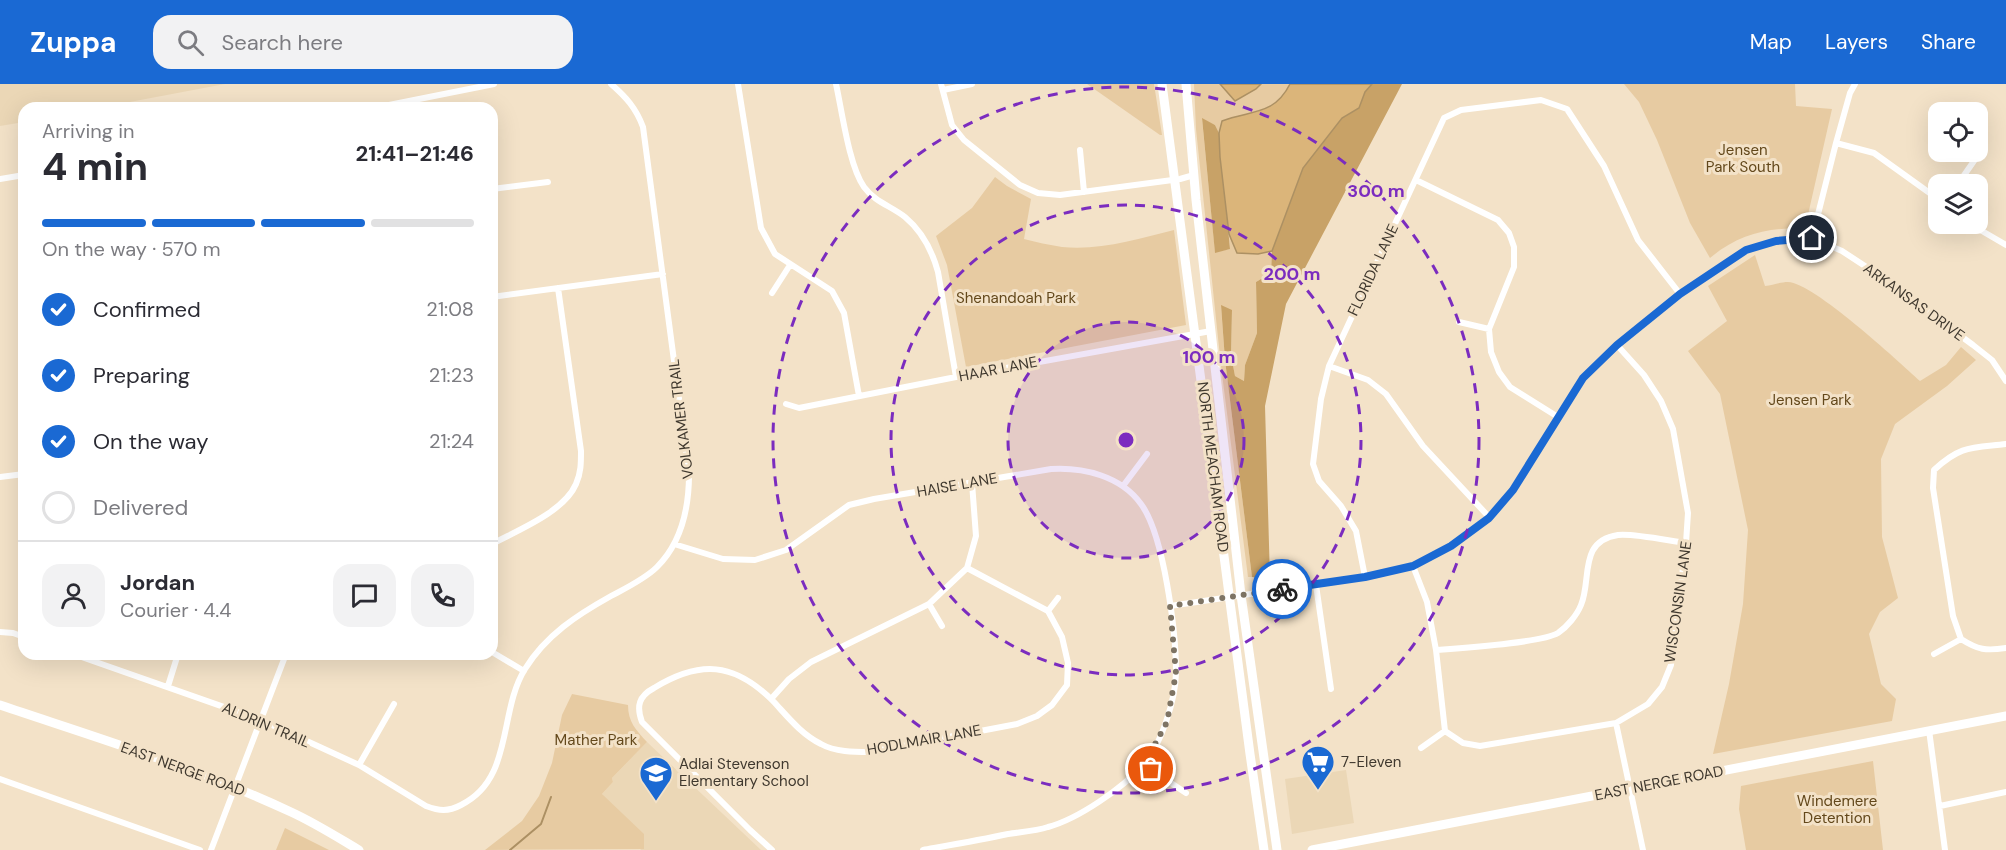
<!DOCTYPE html>
<html lang="en">
<head>
<meta charset="utf-8">
<style>
  body { margin:0; font-family:"DM Sans",sans-serif; background:#f2f2f3; color:#2b2b33; height:100vh; display:flex; flex-direction:column; font-size:22px; white-space:nowrap }
  * { box-sizing:border-box; margin:0 }
  p { font-size:20px; color:#7c7c81 }
  .icon { flex:none; width:33px; height:33px; fill:none; stroke:currentColor; stroke-width:2; stroke-linecap:round; stroke-linejoin:round }
  .map { position:relative; flex:1; overflow:hidden }
  .drawer { position:absolute; left:18px; top:18px; width:480px; height:558px; display:flex; flex-direction:column; background:#fff; border-radius:18px; box-shadow:0 6px 24px #0002 }
  .drawer>* { flex:none }
  .tools { position:absolute; left:1928px; top:18px; display:grid; gap:12px }
  .tools a { display:grid; place-items:center; width:60px; height:60px; border-radius:12px; background:#fff; box-shadow:0 6px 24px #0002; font-size:30px }
  .pin { position:absolute; display:grid; place-items:center; width:51px; height:51px; color:#fff; margin:-26px; border:3px solid #fff; border-radius:50%; box-shadow:0 2px 6px #0007 }
  .courier { position:absolute; display:grid; place-items:center; width:60px; height:60px; margin:-30px; border:4px solid #1a69d3; border-radius:50%; background:#fff; color:#222; box-shadow:0 2px 8px #0007 }
  .summary em { font-style:normal; font-weight:700 }
  .summary div { display:flex; flex-direction:column-reverse }
  .summary { display:flex; align-items:center; justify-content:space-between; height:102px; padding:0 24px }
  h1 { font-size:39px; font-weight:700; line-height:45px }
  .bar { display:grid; grid-template-columns:repeat(4,1fr); gap:9px 6px; align-content:center; height:72px; padding:0 24px }
  .bar i { height:8px; border-radius:4px; background:#e1e1e2 }
  .bar .current { background:#1a69d3 }
  .bar p { grid-column:span 4 }
  .line { display:flex; align-items:center; gap:15px; padding:0 24px; border-top:2px solid #e1e1e2 }
  .line div { flex:1 }
  .round { display:grid; place-items:center; flex:none; width:63px; height:63px; border-radius:18px; background:#f2f2f3 }
  ol { padding:0 24px; list-style:none }
  li { display:flex; align-items:center; gap:18px; height:66px }
  li p { margin-inline-start:auto }
  li .icon { padding:6px; border-radius:50%; background:#1a69d3; color:#fff; stroke-width:4 }
  li:last-child { color:#7c7c81 }
  li i { width:33px; height:33px; border:3px solid #e1e1e2; border-radius:50% }
  header { display:flex; align-items:center; gap:36px; box-sizing:border-box; height:84px; padding:0 30px; background:#1a69d3; color:#fff }
  header strong { font-size:28px }
  nav { display:flex; gap:33px; margin-inline-start:auto; font-size:21px }
  .search { width:420px; height:54px; background:#f2f2f3; display:flex; align-items:center; gap:15px; box-sizing:border-box; padding:0 21px; border-radius:18px; color:#7c7c81; font-size:22px }
  .map>svg:first-child { display:block }
  .built { fill:#ebd7b6 }
  .green { fill:#e7cba2 }
  .forest { fill:#c8a267 }
  .water { fill:#dbb57a; stroke:#ac9063; stroke-width:1.5 }
  .lines { fill:none; stroke-linecap:round; stroke-linejoin:round }
  .stream { stroke:#ac9063; stroke-width:2 }
  .street { stroke:#fff; stroke-width:6 }
  .secondary { stroke:#fff; stroke-width:9 }
  .done { stroke:#7e7464; stroke-width:6; stroke-dasharray:0 10.8 }
  .route { stroke:#1a69d3; stroke-width:8 }
  .ring { fill:none; stroke:#7b2cbf; stroke-width:3; stroke-dasharray:10 8 }
  .labels { text-anchor:middle; dominant-baseline:central; stroke-width:6; stroke-linejoin:round; paint-order:stroke }
  .park-label { font-size:15px; fill:#63481b; stroke:#f3e2c8 }
  .street-label { font-size:15px; fill:#3f382e; stroke:#f3e2c8 }
  .poi-label { font-size:15px; fill:#3f382e; stroke:#f3e2c8; text-anchor:start }
  .centre { fill:#7b2cbf; stroke:#f3e2c8; stroke-width:3 }
  .ring-label { font-size:18px; text-anchor:middle; font-weight:bold; fill:#7b2cbf; stroke:#f3e2c8; stroke-width:6; stroke-linejoin:round; paint-order:stroke }
</style>
</head>
<body>
<header>
<strong>Zuppa</strong>
<div class="search"><svg class="icon" aria-label="search" viewBox="0 0 24 24"><circle cx="10" cy="10" r="6"/><path d="M15 15l6 6"/></svg>Search here</div>
<nav><a>Map</a><a>Layers</a><a>Share</a></nav>
</header>
<div class="map">
<svg width="2006" height="766" viewBox="0 0 2006 766">
  <rect width="100%" height="100%" fill="#f3e2c8"/>
  <path class="built" d="M0,0H225L98,24H24V38L0,42Z
    M647,658L761,766H641L602,710L613,698L612,694Z
    M1346,686L1354,739L1292,750L1285,695Z"/>
  <path class="green" d="M1087,0H1154L1162,51H1160Z
    M1194,0H1220L1221,2L1256,5L1261,0H1290C1274,32 1250,26 1223,37L1219,49L1215,41L1202,35L1215,168L1230,165L1229,150L1237,169L1258,170L1272,167L1271,189L1256,198L1257,249L1245,281L1244,297L1235,292L1231,271L1232,227L1221,222L1225,276L1252,493H1248L1221,282L1196,45Z
    M1624,0H1795L1796,22L1832,25L1805,144C1768,144 1740,149 1710,174L1690,139L1657,56L1639,18Z
    M995,93L1007,102L1031,115L1024,155C1036,158 1049,161 1062,163C1099,167 1138,155 1174,146L1186,241L966,283L947,181L936,152L972,124Z
    M1755,171L1765,202C1773,201 1781,198 1788,198C1814,199 1898,277 1920,297L1946,281L1961,263L1976,276L1947,302L1895,340L1881,375L1882,453L1898,514L1880,528L1869,550L1881,600L1896,615L1892,637L1713,670L1729,600L1743,520L1748,446L1720,310L1688,267L1727,237L1708,202Z
    M572,610L628,621C628,638 636,646 647,658L612,694L613,698L602,710L644,750V765L485,766L522,737L539,712L552,679L562,631Z
    M1873,677L1883,766H1746L1739,725L1741,702Z
    M285,744L329,766H276Z"/>
  <path class="forest" d="M1372,0H1402L1286,220L1265,322L1270,495L1252,493L1225,276L1221,221L1232,226L1231,271L1235,292L1244,297L1245,281L1257,249L1256,198L1271,189L1272,167L1303,84L1342,34L1359,24L1365,8Z
    M1202,34L1215,41L1219,49L1230,165L1215,169Z"/>
  <path class="water" d="M1220,0H1261L1256,5L1235,17Z
    M1290,0H1372L1365,8L1359,24L1342,34L1303,84L1272,167L1258,170L1237,169L1229,150L1220,73L1219,49L1222,37C1250,26 1274,32 1290,0Z"/>
  <g class="lines">
    <path class="stream" d="M510,766L541,740L551,713"/>
    <path class="street" d="M738,0L761,144L775,170L832,207L844,229L859,312
      M836,0C842,27 849,82 864,103C875,118 891,122 905,133C923,148 932,166 938,188L956,293
      M941,0L952,41L964,56L1020,101L1038,109L1060,111L1180,95L1194,91
      M943,6L972,0
      M374,24L494,0
      M1836,59L1874,69L1938,115
      M1080,66L1084,108
      M0,95L24,91
      M1416,96L1498,136L1509,149L1514,163V183L1489,245L1491,268L1499,288L1510,303L1558,333
      M1958,100L1976,74L1974,68
      M492,105L548,98
      M1970,140L2006,161
      M1812,154L1836,59L1850,9L1855,0
      M772,209L790,181
      M492,213L663,190
      M1459,238L1489,245
      M1329,282L1368,296L1386,310L1423,362L1489,433
      M786,320L799,324L956,293L1211,247
      M0,393L24,390
      M1123,402L1147,370
      M492,460C518,446 564,428 576,400C581,389 581,379 581,367L558,204
      M674,460L723,475L755,476L786,466L849,421L874,415L1051,385C1083,383 1121,392 1141,420C1164,451 1176,548 1176,588C1176,614 1161,662 1143,681C1123,704 1078,735 1048,743C1036,747 1021,748 1008,750C980,756 951,761 923,766
      M1413,482L1427,518L1436,566L1445,647L1463,659L1480,662L1616,639L1648,620L1662,603L1671,581L1686,459L1688,429L1673,345L1661,317L1644,291L1617,261
      M1365,493L1356,447L1341,422L1319,397L1313,380L1321,315L1329,282L1444,34L1461,26L1541,16L1567,25L1604,82L1638,156L1680,210
      M1316,501L1331,605
      M929,520L942,542
      M1170,522L1365,493L1413,482L1451,462L1489,433L1513,406L1583,294L1617,261L1680,210L1746,166L1776,157L1812,154L1842,167L1871,186L1973,261L1992,276L2006,297
      M1048,527L1058,514
      M0,548L13,549L24,553
      M1961,555L1953,532L1933,404L1934,386C1961,361 1972,364 2006,360
      M1961,555C1978,566 1986,567 2006,564
      M1436,566C1460,564 1541,559 1558,549C1567,543 1577,531 1581,521C1592,495 1578,457 1618,451C1633,449 1670,457 1686,459
      M492,568L524,587
      M73,570L261,636L359,681L426,722C439,727 448,728 461,721C514,695 498,628 525,585C546,551 577,531 611,512C626,504 645,495 657,483C682,458 689,424 689,390L643,43C636,24 626,13 611,0
      M1934,570L1961,555
      M168,602L178,570
      M771,615L789,595L811,578L929,520L967,484L976,452L972,399
      M1616,639L1643,766
      M1929,646L1945,766
      M1421,664L1445,647
      M359,681L394,620
      M1144,681L1186,709
      M0,695L200,766
      M1940,722L2006,708
      M211,766L286,570
      M772,766L750,746L642,638C636,622 639,612 654,604C700,576 734,578 773,617C788,633 801,650 821,660C835,668 854,668 870,668L1017,640L1037,632L1052,621L1067,601L1068,579L1062,553L1048,527L967,484"/>
    <path class="secondary" d="M1162,0L1250,670L1264,766
      M1186,0L1196,116L1241,511L1277,766
      M0,621C98,654 197,684 291,728C315,739 337,753 359,766
      M1312,766L2006,632"/>
  </g>
  <g class="lines">
    <path class="done" d="M1151,685L1144,681L1167,638L1176,589L1170,522L1282,505"/>
    <path class="route" d="M1282,505L1365,493L1413,482L1451,462L1489,434L1513,406L1583,294L1617,261L1680,210L1746,166L1776,157L1812,154"/>
  </g>
  <circle cx="1126" cy="356" r="118" fill="#7b2cbf" fill-opacity=".12"/>
  <g class="ring">
    <circle cx="1126" cy="356" r="118"/>
    <circle cx="1126" cy="356" r="235"/>
    <circle cx="1126" cy="356" r="353"/>
  </g>
  <defs>
    <g id="supermarket-pin" transform="scale(1.725)"><path d="M0 17L-7.5 6A9.5 9.5 0 1 1 7.5 6Z" fill="#1a69d3" stroke="#f3e2c8"/><path d="M-6-5.5h2.5l.6 2H6L4.5 2H-2.5L-4.4-4H-6ZM-1.5 3.2a1.3 1.3 0 1 0 .1 0ZM3 3.2a1.3 1.3 0 1 0 .1 0Z" fill="#fff"/></g>
    <g id="school-pin" transform="scale(1.725)"><path d="M0 17L-7.5 6A9.5 9.5 0 1 1 7.5 6Z" fill="#1a69d3" stroke="#f3e2c8"/><path d="M0-5L7-2L0 1L-7-2ZM-4 1L0 2.5L4 1V4Q0 6-4 4Z" fill="#fff"/></g>
  </defs>
  <g fill-rule="evenodd">
    <use href="#supermarket-pin" x="1318" y="678"/>
    <use href="#school-pin" x="656" y="689"/>
  </g>
  <g class="labels">
    <g class="park-label">
      <text x="1743" y="66">Jensen<tspan x="1743" dy="17">Park South</tspan></text>
      <text x="1016" y="214">Shenandoah Park</text>
      <text x="1810" y="316">Jensen Park</text>
      <text x="596" y="656">Mather Park</text>
      <text x="1837" y="717">Windemere<tspan x="1837" dy="17">Detention</tspan></text>
    </g>
    <g class="street-label">
      <text transform="translate(1373 186) rotate(-65)">FLORIDA LANE</text>
      <text transform="translate(1914 218) rotate(36)">ARKANSAS DRIVE</text>
      <text transform="translate(998 285) rotate(-11)">HAAR LANE</text>
      <text transform="translate(681 335) rotate(-97)">VOLKAMER TRAIL</text>
      <text transform="translate(1213 383) rotate(83)">NORTH MEACHAM ROAD</text>
      <text transform="translate(957 401) rotate(-10)">HAISE LANE</text>
      <text transform="translate(1678 518) rotate(-82)">WISCONSIN LANE</text>
      <text transform="translate(266 641) rotate(23)">ALDRIN TRAIL</text>
      <text transform="translate(924 656) rotate(-10)">HODLMAIR LANE</text>
      <text transform="translate(183 685) rotate(20)">EAST NERGE ROAD</text>
      <text transform="translate(1659 699) rotate(-11)">EAST NERGE ROAD</text>
    </g>
    <g class="poi-label">
      <text x="1341" y="678">7-Eleven</text>
      <text x="679" y="680">Adlai Stevenson<tspan x="679" dy="17">Elementary School</tspan></text>
    </g>
  </g>
  <circle cx="1126" cy="356" r="9" class="centre"/>
  <g class="ring-label">
    <text x="1376" y="113">300 m</text>
    <text x="1292" y="196">200 m</text>
    <text x="1209" y="279">100 m</text>
  </g>
</svg>
<div class="tools">
<a><svg class="icon" aria-label="locate" viewBox="0 0 24 24"><circle cx="12" cy="12" r="6"/><path d="M12 2v4M12 18v4M2 12h4M18 12h4"/></svg></a>
<a><svg class="icon" aria-label="layers" viewBox="0 0 24 24"><path d="M12 4l9 5-9 5-9-5zM3 14l9 5 9-5"/></svg></a>
</div>
<div class="pin" style="left:1151px;top:685px;background:#ea580c"><svg class="icon" aria-label="bag" viewBox="0 0 24 24"><path d="M5 8h14l-1 12H6zM9 8a3 3 0 0 1 6 0"/></svg></div>
<div class="pin" style="left:1812px;top:154px;background:#1f2937"><svg class="icon" aria-label="home" viewBox="0 0 24 24"><path d="M3 11l9-7 9 7M6 9v11h12V9"/></svg></div>
<div class="courier" style="left:1282px;top:505px"><svg class="icon" aria-label="bike" viewBox="0 0 24 24"><circle cx="6" cy="16" r="4"/><circle cx="18" cy="16" r="4"/><path d="M6 16l4-8h5l3 8M10 8l3 8H6M13 5h3"/></svg></div>
<section class="drawer">
<div class="summary"><div><h1>4 min</h1><p>Arriving in</p></div><em>21:41–21:46</em></div>
<div class="bar"><i class="current"></i><i class="current"></i><i class="current"></i><i></i><p>On the way · 570 m</p></div>
<ol>
<li><svg class="icon" aria-label="check" viewBox="0 0 24 24"><path d="M5 12l5 5 9-10"/></svg>Confirmed<p>21:08</p></li>
<li><svg class="icon" aria-label="check" viewBox="0 0 24 24"><path d="M5 12l5 5 9-10"/></svg>Preparing<p>21:23</p></li>
<li><svg class="icon" aria-label="check" viewBox="0 0 24 24"><path d="M5 12l5 5 9-10"/></svg>On the way<p>21:24</p></li>
<li><i></i>Delivered</li>
</ol>
<div class="line" style="height:108px"><a class="round"><svg class="icon" aria-label="person" viewBox="0 0 24 24"><circle cx="12" cy="8" r="4"/><path d="M4 21q1-7 8-7t8 7"/></svg></a><div><b>Jordan</b><p>Courier · 4.4</p></div><a class="round"><svg class="icon" aria-label="chat" viewBox="0 0 24 24"><path d="M4 5h16v11H9l-5 4z"/></svg></a><a class="round"><svg class="icon" aria-label="phone" viewBox="0 0 24 24"><path d="M5 4h4l2 5-3 2q2 4 5 5l2-3 5 2v4C11 20 4 13 5 4z"/></svg></a></div>
</section>
</div>
</body>
</html>
